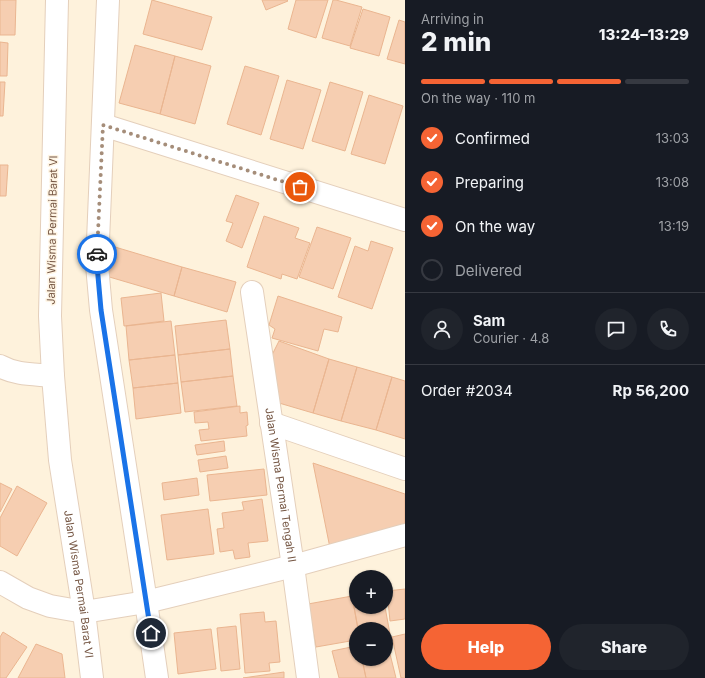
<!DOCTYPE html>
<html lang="en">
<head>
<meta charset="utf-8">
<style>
  body { margin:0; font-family:Inter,sans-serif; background:#20242c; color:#f1f3f6; height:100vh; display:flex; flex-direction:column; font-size:15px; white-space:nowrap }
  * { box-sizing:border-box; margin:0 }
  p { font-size:13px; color:#9ea1a6 }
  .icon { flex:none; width:22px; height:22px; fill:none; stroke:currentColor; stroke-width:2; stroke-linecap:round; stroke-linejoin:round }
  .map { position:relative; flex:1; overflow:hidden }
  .sheet { display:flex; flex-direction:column; background:#171b24; width:300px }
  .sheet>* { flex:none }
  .fabs { position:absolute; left:349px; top:570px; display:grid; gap:8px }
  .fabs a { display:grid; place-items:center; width:44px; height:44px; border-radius:50%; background:#171b24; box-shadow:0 1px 3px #0004; font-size:20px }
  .pin { position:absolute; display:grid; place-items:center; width:34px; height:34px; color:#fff; margin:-17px; border:2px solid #fff; border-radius:50%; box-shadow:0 1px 4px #0007 }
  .courier { position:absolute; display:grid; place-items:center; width:40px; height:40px; margin:-20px; border:3px solid #1a73e8; border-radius:50%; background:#fff; color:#222; box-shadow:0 1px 5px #0007 }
  .headline em { font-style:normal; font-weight:800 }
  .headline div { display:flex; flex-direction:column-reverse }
  .headline { display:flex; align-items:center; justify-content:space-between; height:68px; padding:0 16px }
  h1 { font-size:26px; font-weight:800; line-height:30px }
  .bar { display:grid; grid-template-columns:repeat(4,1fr); gap:6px 4px; align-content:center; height:48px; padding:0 16px }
  .bar i { height:5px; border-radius:3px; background:#363941 }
  .bar .active { background:#f56434 }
  .bar p { grid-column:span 4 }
  .line { display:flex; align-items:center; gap:10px; padding:0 16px; border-top:1px solid #363941 }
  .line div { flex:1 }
  .round { display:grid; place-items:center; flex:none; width:42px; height:42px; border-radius:21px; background:#20242c }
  ol { padding:0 16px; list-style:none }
  li { display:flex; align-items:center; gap:12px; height:44px }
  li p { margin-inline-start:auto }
  li .icon { padding:4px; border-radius:50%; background:#f56434; color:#fff; stroke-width:4 }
  li:last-child { color:#9ea1a6 }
  li i { width:22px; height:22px; border:2px solid #363941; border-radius:50% }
  .cta { display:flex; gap:8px; margin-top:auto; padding:8px 16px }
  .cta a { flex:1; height:46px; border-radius:24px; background:#f56434; color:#fff; font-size:16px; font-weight:800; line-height:46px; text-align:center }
  .cta a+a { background:#20242c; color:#f1f3f6 }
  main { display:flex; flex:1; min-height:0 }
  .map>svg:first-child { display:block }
  .building { fill:#f6ceb1; stroke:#eab590 }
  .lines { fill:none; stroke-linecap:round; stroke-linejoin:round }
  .minor-casing { stroke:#e4cfbb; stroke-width:24 }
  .minor { stroke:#fff; stroke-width:22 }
  .done { stroke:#a58d79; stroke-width:4; stroke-dasharray:0 7.2 }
  .route { stroke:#1a73e8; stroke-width:5 }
  .labels { text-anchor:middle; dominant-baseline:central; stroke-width:3; stroke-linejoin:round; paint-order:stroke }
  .street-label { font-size:11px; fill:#755643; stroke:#fff5e4 }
</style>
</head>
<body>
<main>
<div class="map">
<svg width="405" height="678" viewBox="0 0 405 678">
  <rect width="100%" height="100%" fill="#fef2dc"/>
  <path class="building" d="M0,0H16L15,35H0Z
    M152,0L212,17L202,50L143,34Z
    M262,0H287L288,1L266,10Z
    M296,0H328L316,38L288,29Z
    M333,0H336L362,7L350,46L322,38Z
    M363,9L390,17L379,56L350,48Z
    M399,20L405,22V64L387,59Z
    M0,42L8,43L7,76H0Z
    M135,45L175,56L160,114L119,103Z
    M175,56L211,66L195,124L160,114Z
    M245,66L279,76L261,135L227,124Z
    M287,80L321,90L303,149L270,139Z
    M0,82H5L3,116H0Z
    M330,82L363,92L345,151L312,141Z
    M369,95L403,106L385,164L351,154Z
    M0,165H8L6,196H0Z
    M236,195L259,203L242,248L226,241L233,223L226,221Z
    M264,216L299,228L295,238L310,243L297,279L282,274L281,279L247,267Z
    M317,227L351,238L333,289L299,277Z
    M371,241L393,248L372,309L338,297L355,246L368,251Z
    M115,247L182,267L174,296L106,276Z
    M182,267L236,282L227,312L174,296Z
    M161,293L164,321L124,326L121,298Z
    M278,296L342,317L338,332L324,329L318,351L272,338L275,329L269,325Z
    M226,320L230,349L178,355L175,326Z
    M171,321L175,355L129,360L126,326Z
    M279,341L329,359L313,413L279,403L271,357Z
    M230,349L233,376L181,382L178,355Z
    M175,355L178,383L133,388L129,360Z
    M329,359L357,367L341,421L313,413Z
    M357,367L392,377L376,430L341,421Z
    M233,376L237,406L185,412L181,382Z
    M392,377L405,381V439L376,430Z
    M178,383L181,413L136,419L133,388Z
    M240,406V413L247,412L248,425L246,426L247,436L201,441L199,430L209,429L208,422L195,423L194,412Z
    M224,441L225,451L197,455L195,445Z
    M226,456L228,468L200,472L198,460Z
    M313,463L405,494V532L330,548Z
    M264,469L267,495L210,501L207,475Z
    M197,478L199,495L164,500L162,483Z
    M0,483L12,489L0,512Z
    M17,486L47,503L17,556L0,546V518Z
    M262,499L268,541L248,543L250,557L235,559L233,550L220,552L217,529L224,528L222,513L244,510L242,502Z
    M208,509L214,554L167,560L161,515Z
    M405,589V619L390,621L387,591Z
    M356,595V607H385L390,634L386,635V629H358L352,596Z
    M352,596L358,629H356V640L316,647L308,604Z
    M264,612L265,622L276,621L280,662L269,663L270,671L245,673L240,614Z
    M236,626L240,669L221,671L217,628Z
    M211,629L216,669L178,674L174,633Z
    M3,632L27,647L6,678H0V637Z
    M405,634V678H401L392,637Z
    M386,638L396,678H366L362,659H386Z
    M36,644L62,654L65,678H18Z
    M356,646V659H362L366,678H339L332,651Z
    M284,672V678H243Z"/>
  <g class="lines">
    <g class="minor-casing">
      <g id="minor">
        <path id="s1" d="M57,0L50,316L53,376L60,460L84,612L92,678"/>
        <path d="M108,0L97,265L101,310L146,602L157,678"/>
        <path d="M103,125L405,220"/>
        <path id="s2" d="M252,292L293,566L308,678"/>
        <path d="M0,366C16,375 34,374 53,376"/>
        <path d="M271,423L405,469"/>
        <path d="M0,582L28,598L50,606L84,612L146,602L293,566L405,535"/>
      </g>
    </g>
    <use href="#minor" class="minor"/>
  </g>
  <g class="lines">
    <path class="done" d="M97,254L103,125L300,187"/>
    <path class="route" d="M97,254V265L101,310L151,633"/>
  </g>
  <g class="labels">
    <g class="street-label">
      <text transform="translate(52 230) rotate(-89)">Jalan Wisma Permai Barat VI</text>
      <text stroke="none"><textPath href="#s2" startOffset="195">Jalan Wisma Permai Tengah II</textPath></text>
      <text stroke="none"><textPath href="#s1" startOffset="586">Jalan Wisma Permai Barat VI</textPath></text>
    </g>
  </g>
</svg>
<div class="fabs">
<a>+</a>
<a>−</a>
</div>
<div class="pin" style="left:300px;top:187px;background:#ea580c"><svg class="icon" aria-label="bag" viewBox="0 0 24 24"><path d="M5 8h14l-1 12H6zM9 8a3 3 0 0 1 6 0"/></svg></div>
<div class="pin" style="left:151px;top:633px;background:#1f2937"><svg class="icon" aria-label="home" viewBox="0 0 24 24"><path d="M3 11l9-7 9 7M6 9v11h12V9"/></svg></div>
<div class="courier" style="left:97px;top:254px"><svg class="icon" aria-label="car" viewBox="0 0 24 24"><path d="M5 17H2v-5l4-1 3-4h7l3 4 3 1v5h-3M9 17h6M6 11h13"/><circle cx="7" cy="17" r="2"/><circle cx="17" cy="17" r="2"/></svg></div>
</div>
<section class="sheet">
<div class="headline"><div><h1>2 min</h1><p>Arriving in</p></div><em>13:24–13:29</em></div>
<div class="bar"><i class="active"></i><i class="active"></i><i class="active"></i><i></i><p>On the way · 110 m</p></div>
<ol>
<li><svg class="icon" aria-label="check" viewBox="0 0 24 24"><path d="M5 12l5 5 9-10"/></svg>Confirmed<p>13:03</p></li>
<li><svg class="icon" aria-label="check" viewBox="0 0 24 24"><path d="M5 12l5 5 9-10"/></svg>Preparing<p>13:08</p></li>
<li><svg class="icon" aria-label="check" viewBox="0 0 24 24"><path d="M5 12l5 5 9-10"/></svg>On the way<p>13:19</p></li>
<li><i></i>Delivered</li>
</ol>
<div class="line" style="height:72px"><a class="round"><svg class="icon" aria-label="person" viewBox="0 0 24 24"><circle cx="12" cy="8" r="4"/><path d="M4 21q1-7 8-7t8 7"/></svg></a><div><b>Sam</b><p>Courier · 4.8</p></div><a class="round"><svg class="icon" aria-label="chat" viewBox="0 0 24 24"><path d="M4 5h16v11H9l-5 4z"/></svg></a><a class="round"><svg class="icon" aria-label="phone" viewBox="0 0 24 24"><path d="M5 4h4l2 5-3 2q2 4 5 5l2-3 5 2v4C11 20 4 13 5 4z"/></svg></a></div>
<div class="line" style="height:52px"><div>Order #2034</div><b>Rp 56,200</b></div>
<div class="cta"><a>Help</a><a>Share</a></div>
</section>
</main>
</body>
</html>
